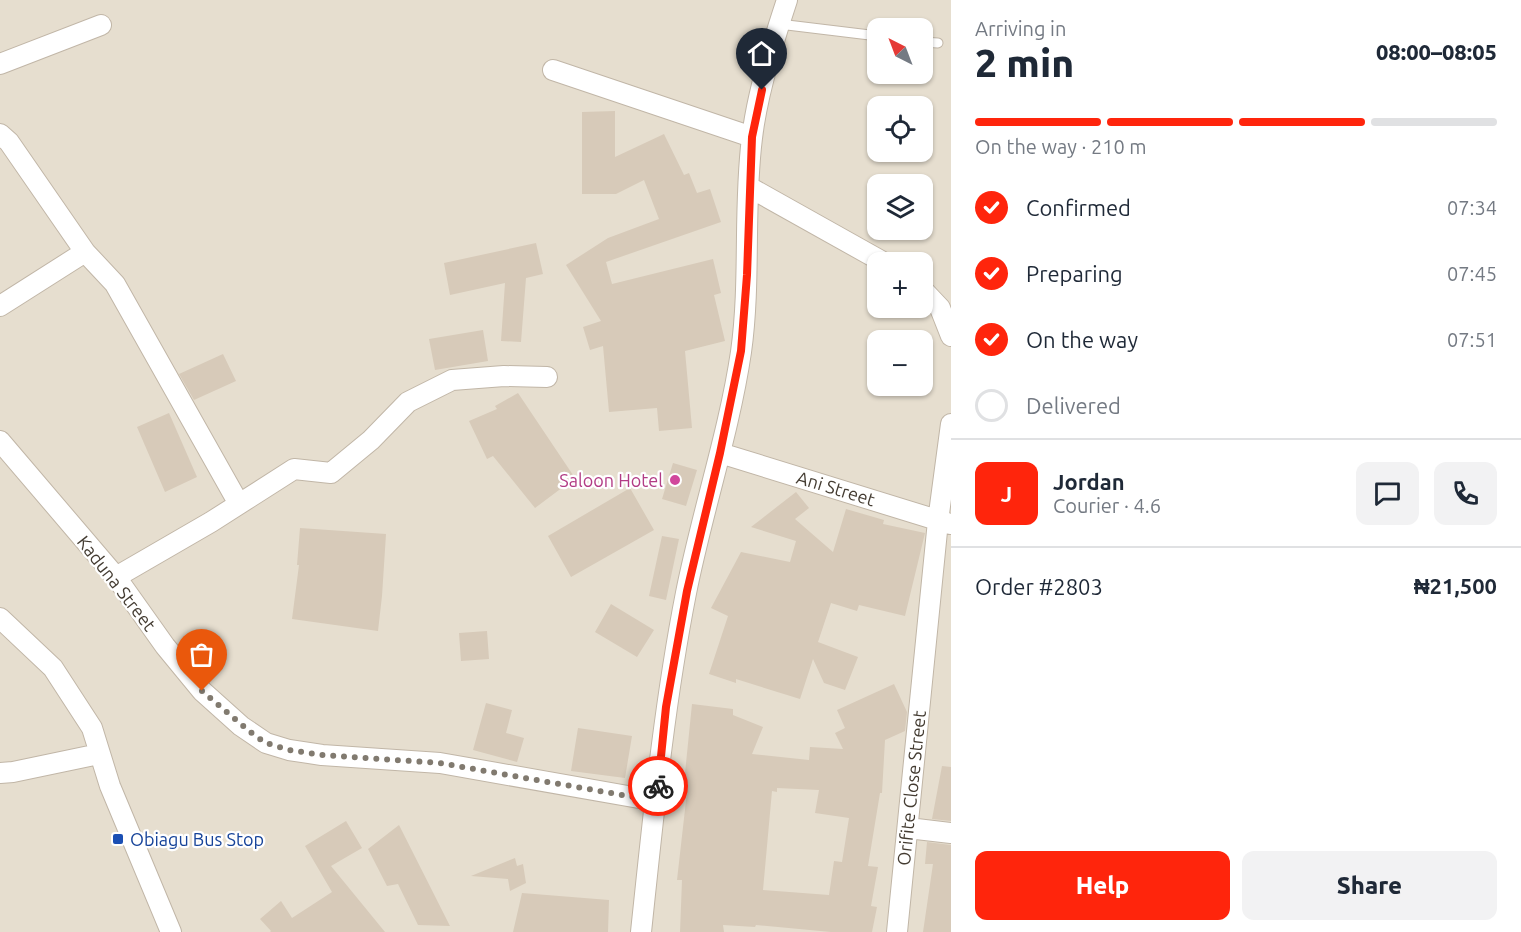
<!DOCTYPE html>
<html lang="en">
<head>
<meta charset="utf-8">
<style>
  body { margin:0; font-family:Ubuntu,sans-serif; background:#f2f2f3; color:#1f2937; height:100vh; display:flex; flex-direction:column; font-size:22px; white-space:nowrap }
  * { box-sizing:border-box; margin:0 }
  p { font-size:20px; color:#747a83 }
  .icon { flex:none; width:33px; height:33px; fill:none; stroke:currentColor; stroke-width:2; stroke-linecap:round; stroke-linejoin:round }
  .map { position:relative; flex:1; overflow:hidden }
  .drawer { display:flex; flex-direction:column; background:#fff; width:570px }
  .drawer>* { flex:none }
  .needle { width:39px; rotate:318deg }
  .buttons { position:absolute; left:867px; top:18px; display:grid; gap:12px }
  .buttons a { display:grid; place-items:center; width:66px; height:66px; border-radius:12px; background:#fff; box-shadow:0 2px 4px #0004; font-size:30px }
  .pin { position:absolute; display:grid; place-items:center; width:51px; height:51px; color:#fff; margin:-62px -26px; border-radius:50% 50% 50% 0; rotate:-45deg; box-shadow:0 0 6px #0007 }
  .pin .icon { rotate:45deg }
  .courier { position:absolute; display:grid; place-items:center; width:60px; height:60px; margin:-30px; border:4px solid #ff250c; border-radius:50%; background:#fff; color:#222; box-shadow:0 2px 8px #0007 }
  .overview em { font-style:normal; font-weight:800 }
  .overview div { display:flex; flex-direction:column-reverse }
  .overview { display:flex; align-items:center; justify-content:space-between; height:102px; padding:0 24px }
  h1 { font-size:39px; font-weight:800; line-height:45px }
  .bar { display:grid; grid-template-columns:repeat(4,1fr); gap:9px 6px; align-content:center; height:72px; padding:0 24px }
  .bar i { height:8px; border-radius:4px; background:#e0e1e3 }
  .bar .on { background:#ff250c }
  .bar p { grid-column:span 4 }
  .line { display:flex; align-items:center; gap:15px; padding:0 24px; border-top:2px solid #e0e1e3 }
  .line div { flex:1 }
  .round { display:grid; place-items:center; flex:none; width:63px; height:63px; border-radius:12px; background:#f2f2f3 }
  ol { padding:0 24px; list-style:none }
  li { display:flex; align-items:center; gap:18px; height:66px }
  li p { margin-inline-start:auto }
  li .icon { padding:6px; border-radius:50%; background:#ff250c; color:#fff; stroke-width:4 }
  li:last-child { color:#747a83 }
  li i { width:33px; height:33px; border:3px solid #e0e1e3; border-radius:50% }
  .button { display:flex; gap:12px; margin-top:auto; padding:12px 24px }
  .button a { flex:1; height:69px; border-radius:12px; background:#ff250c; color:#fff; font-size:24px; font-weight:800; line-height:69px; text-align:center }
  .button a+a { background:#f2f2f3; color:#1f2937 }
  main { display:flex; flex:1; min-height:0 }
  .map>svg:first-child { display:block }
  .residential { fill:#e6decf; fill-rule:evenodd }
  .building { fill:#d7cab9; fill-rule:evenodd }
  .lines { fill:none; stroke-linecap:round; stroke-linejoin:round }
  .service-casing { stroke:#c1b6a7; stroke-width:11 }
  .minor-casing { stroke:#c1b6a7; stroke-width:22 }
  .service { stroke:#fff; stroke-width:9 }
  .minor { stroke:#fff; stroke-width:20 }
  .done { stroke:#817a6f; stroke-width:6; stroke-dasharray:0 10.8 }
  .route { stroke:#ff250c; stroke-width:8 }
  .hotel-dot { fill:#d1479c; stroke:#fff; stroke-width:2 }
  .transit-dot { fill:#1a4fb4; stroke:#fff; stroke-width:2 }
  .labels { text-anchor:middle; dominant-baseline:central; stroke-width:4.5; stroke-linejoin:round; paint-order:stroke }
  .hotel-label { font-size:18px; fill:#b23c85; stroke:#fff; text-anchor:end }
  .street-label { font-size:18px; fill:#443c32; stroke:#fff }
  .transit-label { font-size:18px; fill:#164399; stroke:#fff; text-anchor:start }
</style>
</head>
<body>
<main>
<div class="map">
<svg width="951" height="932" viewBox="0 0 951 932">
  <rect width="100%" height="100%" fill="#f2ece1"/>
  <path class="residential" d="M0,0H951V932H0ZM878,28H922V74H878ZM878,106H922V152H878ZM878,184H922V230H878ZM878,262H922V308H878ZM878,340H922V386H878Z"/>
  <path class="building" d="M615,111V157L664,134L684,175L689,173L697,193L710,189L721,222L606,262L612,284L713,259L721,293L714,295L725,341L685,351L692,428L659,431L657,408L609,412L603,346L590,350L583,327L601,321L566,265L608,238L659,219L644,180L616,194H582V112Z
    M536,243L543,274L526,278L521,342L501,341L505,283L450,295L444,263Z
    M483,330L488,361L435,370L429,339Z
    M223,354L236,381L194,400L179,374Z
    M518,393L575,478L535,508L493,456L487,459L469,421L497,409L495,406Z
    M169,413L197,477L165,492L137,427Z
    M673,463L697,470L686,506L662,499Z
    M630,488L654,530L571,577L548,536Z
    M796,492L809,508L795,519L833,552L846,509L884,520L883,524L925,533L905,616L859,605L857,611L831,603L818,642L858,657L845,690L824,683L813,659L800,699L736,679V683L709,674L728,616L711,608L741,552L790,562L796,541L751,527Z
    M300,528L386,534L382,596L378,631L292,619L299,565H297Z
    M662,536L679,539L666,600L649,596Z
    M611,604L654,630L637,657L595,632Z
    M487,631L489,659L461,661L459,633Z
    M894,684L907,712L905,731L885,740L882,793H880L868,866L878,867L871,906L877,907L872,932H831L756,925L755,927L723,925L724,932H680L682,880H677L688,783H684L692,704L733,709V715L763,727L752,754L809,760L810,747L843,749L835,733L845,728L837,710ZM777,788L819,790L815,813L849,818L842,862L834,861L829,895L763,890L772,791L777,792Z
    M486,703L512,710L506,733L524,738L517,762L473,750Z
    M578,728L632,736L625,778L571,771Z
    M942,766L951,767V821L932,819Z
    M346,821L362,848L331,866L385,932H270L271,931L260,919L281,901L292,918L332,892L305,846Z
    M399,825L450,926L418,925L398,884L387,886L368,849Z
    M927,842L951,845V932H923L933,864H925Z
    M515,858L517,866L523,864L526,883L510,891L508,879L471,876Z
    M522,893L609,900L608,932H513Z"/>
  <g class="lines">
    <g class="service-casing">
      <path id="service" d="M779,24L878,36
        M922,42L938,43"/>
    </g>
    <g class="minor-casing">
      <path id="minor" d="M0,64L101,25
        M553,70L752,137
        M0,134L9,142L85,252L115,284L239,504
        M749,187L883,262
        M922,289L940,308L951,336
        M0,306L85,252
        M0,441L116,577L165,646L202,691L241,726L266,743L289,750L322,755L440,763L656,801
        M720,453L950,524
        M116,577L211,522L294,469L331,473L371,440L408,402L452,380L504,376L547,377
        M0,618L53,668L92,728L110,786L171,932
        M0,773L13,772L99,754
        M908,828L951,833
        M641,932C653,819 664,705 686,593C702,512 729,433 741,352C751,281 743,209 752,138C757,94 773,42 787,0
        M897,932L938,521L951,424"/>
    </g>
    <use href="#service" class="service"/>
    <use href="#minor" class="minor"/>
  </g>
  <g class="lines">
    <path class="done" d="M202,691L254,735L266,743L289,750L322,755L440,763L656,801L658,786"/>
    <path class="route" d="M658,786L666,707L687,591L720,453L741,351L747,275L752,137L762,90"/>
  </g>
  <circle class="hotel-dot" cx="675" cy="480" r="6"/>
  <rect class="transit-dot" x="112" y="833" width="12" height="12" rx="3"/>
  <g class="labels">
    <g class="hotel-label">
      <text x="663" y="480">Saloon Hotel</text>
    </g>
    <g class="street-label">
      <text transform="translate(836 488) rotate(17)">Ani Street</text>
      <text transform="translate(117 583) rotate(52)">Kaduna Street</text>
      <text transform="translate(911 788) rotate(-84)">Orifite Close Street</text>
    </g>
    <g class="transit-label">
      <text x="130" y="839">Obiagu Bus Stop</text>
    </g>
  </g>
</svg>
<div class="buttons">
<a><svg class="needle" viewBox="-14 -14 28 28"><path d="M0-13l5 13h-10z" fill="#e53935"/><path d="M0 13l5-13h-10z" fill="#747a83"/></svg></a>
<a><svg class="icon" aria-label="locate" viewBox="0 0 24 24"><circle cx="12" cy="12" r="6"/><path d="M12 2v4M12 18v4M2 12h4M18 12h4"/></svg></a>
<a><svg class="icon" aria-label="layers" viewBox="0 0 24 24"><path d="M12 4l9 5-9 5-9-5zM3 14l9 5 9-5"/></svg></a>
<a>+</a>
<a>−</a>
</div>
<div class="pin" style="left:202px;top:691px;background:#ea580c"><svg class="icon" aria-label="bag" viewBox="0 0 24 24"><path d="M5 8h14l-1 12H6zM9 8a3 3 0 0 1 6 0"/></svg></div>
<div class="pin" style="left:762px;top:90px;background:#1f2937"><svg class="icon" aria-label="home" viewBox="0 0 24 24"><path d="M3 11l9-7 9 7M6 9v11h12V9"/></svg></div>
<div class="courier" style="left:658px;top:786px"><svg class="icon" aria-label="bike" viewBox="0 0 24 24"><circle cx="6" cy="16" r="4"/><circle cx="18" cy="16" r="4"/><path d="M6 16l4-8h5l3 8M10 8l3 8H6M13 5h3"/></svg></div>
</div>
<section class="drawer">
<div class="overview"><div><h1>2 min</h1><p>Arriving in</p></div><em>08:00–08:05</em></div>
<div class="bar"><i class="on"></i><i class="on"></i><i class="on"></i><i></i><p>On the way · 210 m</p></div>
<ol>
<li><svg class="icon" aria-label="check" viewBox="0 0 24 24"><path d="M5 12l5 5 9-10"/></svg>Confirmed<p>07:34</p></li>
<li><svg class="icon" aria-label="check" viewBox="0 0 24 24"><path d="M5 12l5 5 9-10"/></svg>Preparing<p>07:45</p></li>
<li><svg class="icon" aria-label="check" viewBox="0 0 24 24"><path d="M5 12l5 5 9-10"/></svg>On the way<p>07:51</p></li>
<li><i></i>Delivered</li>
</ol>
<div class="line" style="height:108px"><b class="round" style="background:#ff250c;color:#fff">J</b><div><b>Jordan</b><p>Courier · 4.6</p></div><a class="round"><svg class="icon" aria-label="chat" viewBox="0 0 24 24"><path d="M4 5h16v11H9l-5 4z"/></svg></a><a class="round"><svg class="icon" aria-label="phone" viewBox="0 0 24 24"><path d="M5 4h4l2 5-3 2q2 4 5 5l2-3 5 2v4C11 20 4 13 5 4z"/></svg></a></div>
<div class="line" style="height:78px"><div>Order #2803</div><b>₦21,500</b></div>
<div class="button"><a>Help</a><a>Share</a></div>
</section>
</main>
</body>
</html>
